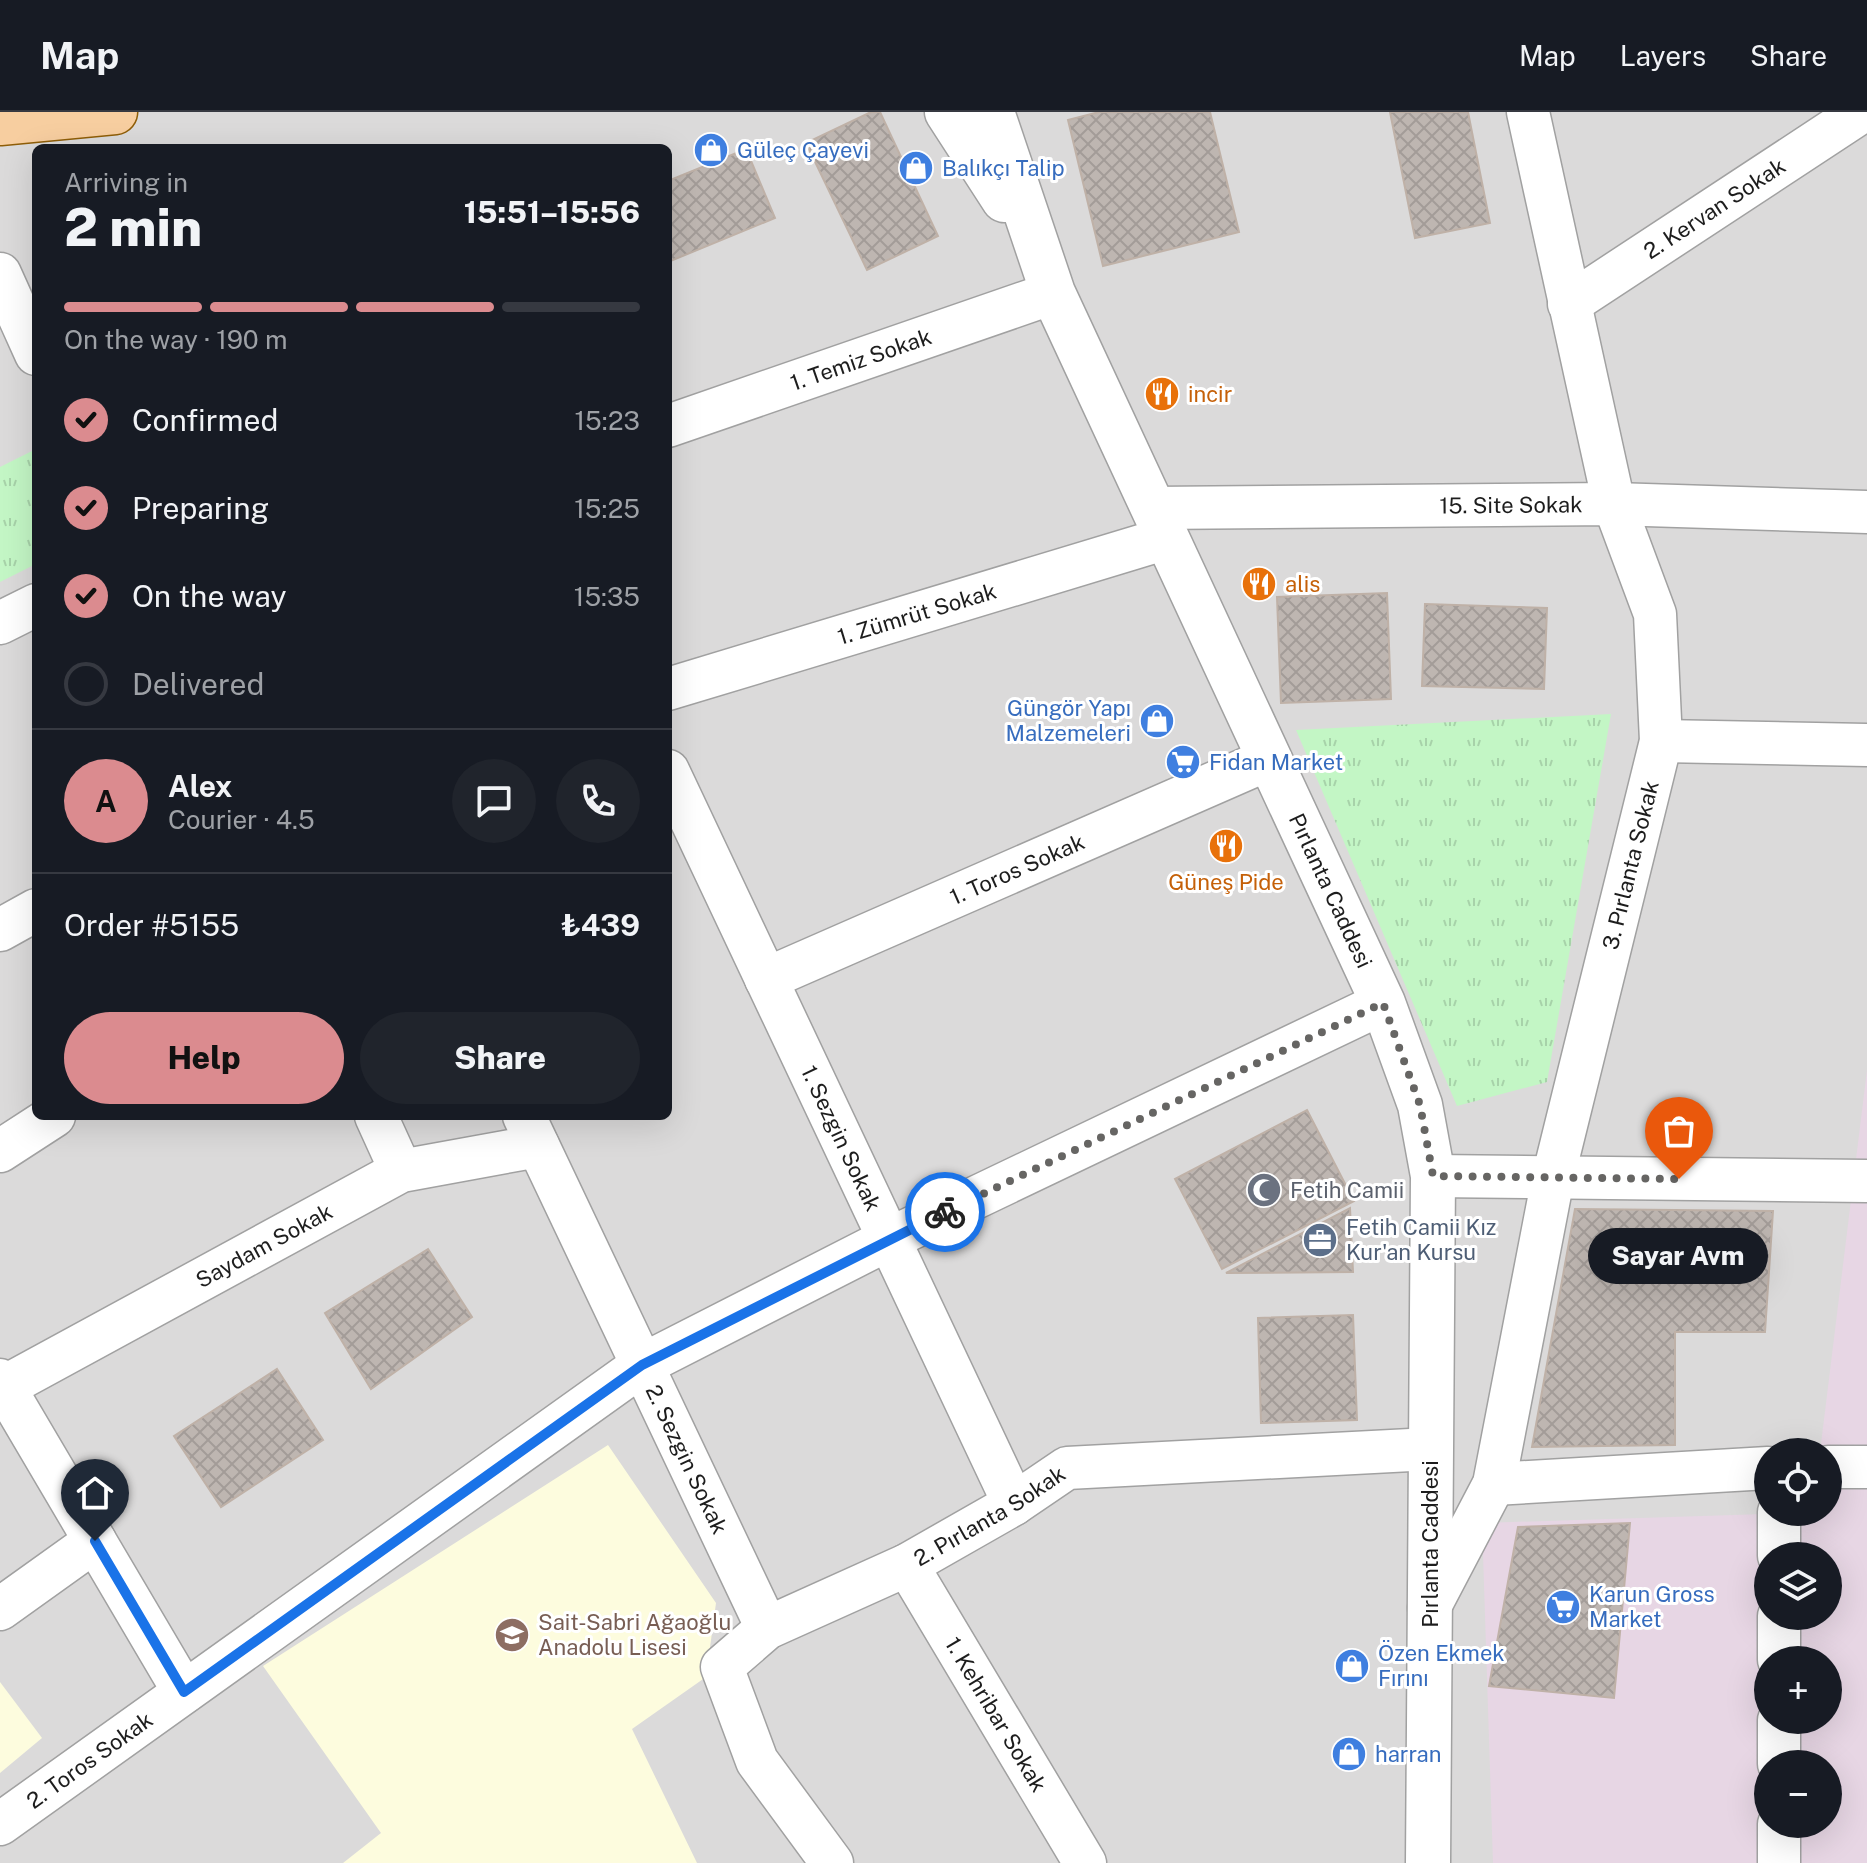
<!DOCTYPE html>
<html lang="en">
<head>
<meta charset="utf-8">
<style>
  body { margin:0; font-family:"Public Sans",sans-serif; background:#20242c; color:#f1f3f6; height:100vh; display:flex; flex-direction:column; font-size:30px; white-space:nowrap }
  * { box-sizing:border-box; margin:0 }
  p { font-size:26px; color:#9ea1a6 }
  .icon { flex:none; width:44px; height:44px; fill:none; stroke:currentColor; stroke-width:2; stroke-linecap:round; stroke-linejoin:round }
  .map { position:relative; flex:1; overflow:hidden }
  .panel { position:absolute; left:32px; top:32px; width:640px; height:976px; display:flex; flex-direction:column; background:#171b24; border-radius:12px; box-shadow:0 8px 32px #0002 }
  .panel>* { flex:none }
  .controls { position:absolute; left:1754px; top:1326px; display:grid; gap:16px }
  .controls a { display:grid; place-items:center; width:88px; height:88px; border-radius:50%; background:#171b24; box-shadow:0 8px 32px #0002; font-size:40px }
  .pin { position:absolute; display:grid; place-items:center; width:68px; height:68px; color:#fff; margin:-82px -34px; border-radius:50% 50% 50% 0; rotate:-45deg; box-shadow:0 0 8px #0007 }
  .pin .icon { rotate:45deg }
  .courier { position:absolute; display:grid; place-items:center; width:80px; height:80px; margin:-40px; border:6px solid #1a73e8; border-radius:50%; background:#fff; color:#222; box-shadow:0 2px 10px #0007 }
  .bubble { position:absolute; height:56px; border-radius:28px; background:#171b24; box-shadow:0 8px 32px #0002; font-size:26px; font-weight:800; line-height:56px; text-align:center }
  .head em { font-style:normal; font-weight:800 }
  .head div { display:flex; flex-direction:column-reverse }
  .head { display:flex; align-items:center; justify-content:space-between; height:136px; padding:0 32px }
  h1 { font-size:52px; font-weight:800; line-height:60px }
  .bar { display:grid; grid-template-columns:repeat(4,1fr); gap:12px 8px; align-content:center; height:96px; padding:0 32px }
  .bar i { height:10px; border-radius:6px; background:#363941 }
  .bar .selected { background:#db8b8f }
  .bar p { grid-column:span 4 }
  .line { display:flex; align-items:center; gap:20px; padding:0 32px; border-top:2px solid #363941 }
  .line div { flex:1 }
  .round { display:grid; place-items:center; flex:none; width:84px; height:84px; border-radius:42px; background:#20242c }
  ol { padding:0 32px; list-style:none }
  li { display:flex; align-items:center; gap:24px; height:88px }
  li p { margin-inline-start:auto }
  li .icon { padding:8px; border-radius:50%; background:#db8b8f; color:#111; stroke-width:4 }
  li:last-child { color:#9ea1a6 }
  li i { width:44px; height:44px; border:4px solid #363941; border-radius:50% }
  .primary-button { display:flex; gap:16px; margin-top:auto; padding:16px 32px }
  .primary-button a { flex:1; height:92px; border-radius:48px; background:#db8b8f; color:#111; font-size:32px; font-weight:800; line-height:92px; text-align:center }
  .primary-button a+a { background:#20242c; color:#f1f3f6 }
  header { display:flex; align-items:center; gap:48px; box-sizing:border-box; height:112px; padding:0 40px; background:#171b24; border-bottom:2px solid #363941 }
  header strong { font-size:38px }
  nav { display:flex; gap:44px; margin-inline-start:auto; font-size:28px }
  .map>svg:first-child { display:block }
  .residential { fill:#dbdada; fill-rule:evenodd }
  .industrial { fill:#e7d6e4; fill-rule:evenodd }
  .education { fill:#fdfcde }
  .park { fill:url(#park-tufts) }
  .building { fill:url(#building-cross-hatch); stroke:#bfb1a7; stroke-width:2 }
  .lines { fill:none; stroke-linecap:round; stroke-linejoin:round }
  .minor-casing { stroke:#a1a1a1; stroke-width:45 }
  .tertiary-casing { stroke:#a1a1a1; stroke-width:47 }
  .primary-casing { stroke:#8f5e08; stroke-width:47 }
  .minor { stroke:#fff; stroke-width:42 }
  .tertiary { stroke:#fff; stroke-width:44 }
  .primary { stroke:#f7cea0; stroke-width:44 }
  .done { stroke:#666563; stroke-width:8; stroke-dasharray:0 14.4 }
  .route { stroke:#1a73e8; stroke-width:10 }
  .labels { text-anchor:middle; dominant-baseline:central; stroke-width:6; stroke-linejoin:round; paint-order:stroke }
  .shop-label { font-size:22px; fill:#366cbe; stroke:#fff; text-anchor:start }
  .street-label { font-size:22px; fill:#1d1d1d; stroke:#fff }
  .food-label { font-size:22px; fill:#c56008; stroke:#fff; text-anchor:start }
  .worship-label { font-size:22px; fill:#5b616d; stroke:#fff; text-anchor:start }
  .service-label { font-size:22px; fill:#4e5e75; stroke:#fff; text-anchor:start }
  .education-label { font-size:22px; fill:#785e54; stroke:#fff; text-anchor:start }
</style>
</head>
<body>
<header>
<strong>Map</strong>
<nav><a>Map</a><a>Layers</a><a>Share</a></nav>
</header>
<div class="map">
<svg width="1867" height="1751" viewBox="0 0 1867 1751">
  <defs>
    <pattern id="park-tufts" width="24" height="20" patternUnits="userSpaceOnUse" patternTransform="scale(2)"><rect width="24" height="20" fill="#c3f6c5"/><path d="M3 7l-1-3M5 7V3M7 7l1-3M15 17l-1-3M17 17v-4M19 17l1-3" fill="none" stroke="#a7d2a9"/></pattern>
    <pattern id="building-cross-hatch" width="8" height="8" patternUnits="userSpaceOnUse" patternTransform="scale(2)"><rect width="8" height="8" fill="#beb6b1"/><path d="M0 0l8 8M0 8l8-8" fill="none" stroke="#a39c98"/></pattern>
  </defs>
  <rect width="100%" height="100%" fill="#eeeae4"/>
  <path class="residential" d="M0,0H1867V1751H0ZM36,36H668V1004H36ZM1768,1340H1828V1400H1768ZM1768,1444H1828V1504H1768ZM1768,1548H1828V1608H1768ZM1768,1652H1828V1712H1768Z"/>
  <path class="industrial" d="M1867,958V1751H1493L1482,1411L1828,1400V1340H1820ZM1768,1444H1828V1504H1768ZM1768,1548H1828V1608H1768ZM1768,1652H1828V1712H1768Z"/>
  <path class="education" d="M608,1333L716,1491L706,1565L632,1617L697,1751H343L381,1721L263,1554Z
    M0,1570L42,1626L0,1661Z"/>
  <path class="park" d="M32,339L36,347V452L0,470V355Z
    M1611,602L1547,970L1457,994L1296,618Z"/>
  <path class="building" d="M871,0H880L938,124L867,158L806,31Z
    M1099,0H1210L1239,120L1103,154L1068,8Z
    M1390,0H1468L1490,111L1415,126Z
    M746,37L775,106L668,150V69Z
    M1387,481L1391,587L1281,591L1277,485Z
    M1425,492L1547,496L1544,577L1422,574Z
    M1307,998L1354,1089L1222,1157L1175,1067Z
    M1350,1096L1353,1160L1226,1161Z
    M1575,1097L1773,1099L1765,1220H1675V1333L1532,1335Z
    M428,1137L472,1205L371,1277L325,1201Z
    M1353,1203L1357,1308L1261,1311L1258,1206Z
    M277,1257L323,1328L221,1395L174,1324Z
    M1630,1411L1614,1586L1489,1574L1518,1415Z"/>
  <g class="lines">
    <g class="minor-casing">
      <g id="minor">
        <path d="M0,162L36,242"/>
        <path id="s1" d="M1569,192L1861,0"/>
        <path id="s2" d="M668,314L1053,181"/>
        <path id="s3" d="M1153,396L1614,392L1867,400"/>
        <path d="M0,511L36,493"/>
        <path id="s4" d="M668,577L1167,426"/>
        <path d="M1661,629L1867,633"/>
        <path id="s5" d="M668,659L1014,1392"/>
        <path d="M0,818L36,798"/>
        <path id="s6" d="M766,867L1269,647"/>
        <path d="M376,1004L401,1059"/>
        <path id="s7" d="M524,1004L767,1516"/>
        <path d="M0,1039L54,1004"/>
        <path d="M1433,1064L1867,1069"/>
        <path d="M0,1268L184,1580"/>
        <path id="s8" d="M4,1275L401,1059L538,1034"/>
        <path d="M1828,1355H1867"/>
        <path d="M1494,1372L1768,1356"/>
        <path d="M1779,1444V1400"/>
        <path id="s9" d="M907,1453L1085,1751"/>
        <path id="s10" d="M1429,1496L1494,1372L1553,1066L1661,629L1655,502L1614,392L1528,0"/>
        <path d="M0,1497L95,1429"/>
        <path d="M1779,1548V1504"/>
        <path d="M1779,1652V1608"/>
        <path id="s11" d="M0,1712L642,1253L889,1127L1383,891"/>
        <path id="s12" d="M832,1751L757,1649L722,1555L767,1516L907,1453L1014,1392L1067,1356L1430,1337"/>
        <path d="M1779,1751V1712"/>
      </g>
    </g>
    <g class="tertiary-casing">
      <g id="tertiary">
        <path d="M947,0L1004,88"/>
        <path id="s13" d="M992,0L1053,181L1383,891L1420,993L1433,1064L1428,1751"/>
      </g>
    </g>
    <g class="primary-casing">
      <path id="primary" d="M0,11L115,0"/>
    </g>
    <use href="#minor" class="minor"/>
    <use href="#tertiary" class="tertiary"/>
    <use href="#primary" class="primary"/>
  </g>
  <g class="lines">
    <path class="done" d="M945,1100L1383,891L1420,993L1433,1064L1679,1067"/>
    <path class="route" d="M95,1429L184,1580L642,1253L945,1100"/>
  </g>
  <defs>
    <g id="shop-disc" transform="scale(1.8)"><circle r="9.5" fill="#3f7fe0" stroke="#fff"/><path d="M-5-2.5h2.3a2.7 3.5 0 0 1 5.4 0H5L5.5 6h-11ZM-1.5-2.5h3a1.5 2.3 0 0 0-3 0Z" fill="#fff"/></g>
    <g id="restaurant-disc" transform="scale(1.8)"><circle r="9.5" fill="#e8710a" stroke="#fff"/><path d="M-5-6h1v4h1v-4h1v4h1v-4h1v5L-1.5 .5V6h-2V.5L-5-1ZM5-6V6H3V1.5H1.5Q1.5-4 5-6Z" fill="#fff"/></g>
    <g id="supermarket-disc" transform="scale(1.8)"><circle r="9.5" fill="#3f7fe0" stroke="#fff"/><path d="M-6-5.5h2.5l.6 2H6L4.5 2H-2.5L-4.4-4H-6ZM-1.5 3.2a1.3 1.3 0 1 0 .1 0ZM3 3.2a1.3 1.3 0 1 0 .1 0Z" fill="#fff"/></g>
    <g id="mosque-disc" transform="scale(1.8)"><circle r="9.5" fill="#6b7280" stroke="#fff"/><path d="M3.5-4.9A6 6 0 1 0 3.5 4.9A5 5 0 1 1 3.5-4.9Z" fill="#fff"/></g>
    <g id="office-disc" transform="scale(1.8)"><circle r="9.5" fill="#5c6f8a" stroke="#fff"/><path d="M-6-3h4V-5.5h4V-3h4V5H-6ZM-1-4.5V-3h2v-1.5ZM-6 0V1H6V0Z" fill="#fff"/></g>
    <g id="school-disc" transform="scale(1.8)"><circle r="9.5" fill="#8d6e63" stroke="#fff"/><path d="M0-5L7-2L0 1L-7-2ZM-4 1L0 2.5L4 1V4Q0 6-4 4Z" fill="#fff"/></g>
  </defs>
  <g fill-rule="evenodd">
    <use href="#shop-disc" x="711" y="38"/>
    <use href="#shop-disc" x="916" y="56"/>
    <use href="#restaurant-disc" x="1162" y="282"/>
    <use href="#restaurant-disc" x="1259" y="472"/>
    <use href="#shop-disc" x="1157" y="609"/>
    <use href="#supermarket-disc" x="1183" y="650"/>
    <use href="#restaurant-disc" x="1226" y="734"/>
    <use href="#mosque-disc" x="1264" y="1078"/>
    <use href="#office-disc" x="1320" y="1128"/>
    <use href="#supermarket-disc" x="1563" y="1495"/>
    <use href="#school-disc" x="512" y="1523"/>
    <use href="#shop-disc" x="1352" y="1554"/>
    <use href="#shop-disc" x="1349" y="1642"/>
  </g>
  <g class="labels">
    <g class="shop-label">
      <text x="737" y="38">Güleç Çayevi</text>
      <text x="942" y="56">Balıkçı Talip</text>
      <text x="1131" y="596" text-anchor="end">Güngör Yapı<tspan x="1131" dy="25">Malzemeleri</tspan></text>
      <text x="1209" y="650">Fidan Market</text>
      <text x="1589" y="1482">Karun Gross<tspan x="1589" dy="25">Market</tspan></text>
      <text x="1378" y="1541">Özen Ekmek<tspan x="1378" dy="25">Fırını</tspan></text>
      <text x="1375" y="1642">harran</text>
    </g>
    <g class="street-label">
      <text stroke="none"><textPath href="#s1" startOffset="174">2. Kervan Sokak</textPath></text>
      <text stroke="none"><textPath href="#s2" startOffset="204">1. Temiz Sokak</textPath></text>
      <text stroke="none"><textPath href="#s3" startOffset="358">15. Site Sokak</textPath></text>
      <text stroke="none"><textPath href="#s4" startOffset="260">1. Zümrüt Sokak</textPath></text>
      <text stroke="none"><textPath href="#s10" startOffset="774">3. Pırlanta Sokak</textPath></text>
      <text stroke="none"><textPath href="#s6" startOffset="274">1. Toros Sokak</textPath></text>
      <text stroke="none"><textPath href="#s13" startOffset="850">Pırlanta Caddesi</textPath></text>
      <text stroke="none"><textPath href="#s5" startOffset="406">1. Sezgin Sokak</textPath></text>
      <text stroke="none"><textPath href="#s8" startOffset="296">Saydam Sokak</textPath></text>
      <text stroke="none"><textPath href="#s7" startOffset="380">2. Sezgin Sokak</textPath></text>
      <text stroke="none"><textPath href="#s12" startOffset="536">2. Pırlanta Sokak</textPath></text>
      <text transform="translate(1430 1432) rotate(-90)">Pırlanta Caddesi</text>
      <text stroke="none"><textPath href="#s9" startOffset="174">1. Kehribar Sokak</textPath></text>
      <text stroke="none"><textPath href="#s11" startOffset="110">2. Toros Sokak</textPath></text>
    </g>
    <g class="food-label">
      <text x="1188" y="282">incir</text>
      <text x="1285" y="472">alis</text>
      <text x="1226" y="770" text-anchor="middle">Güneş Pide</text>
    </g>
    <g class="worship-label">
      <text x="1290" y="1078">Fetih Camii</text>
    </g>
    <g class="service-label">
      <text x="1346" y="1115">Fetih Camii Kız<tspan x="1346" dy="25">Kur'an Kursu</tspan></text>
    </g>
    <g class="education-label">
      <text x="538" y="1510">Sait-Sabri Ağaoğlu<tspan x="538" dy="25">Anadolu Lisesi</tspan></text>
    </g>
  </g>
</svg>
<div class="controls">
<a><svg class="icon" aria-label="locate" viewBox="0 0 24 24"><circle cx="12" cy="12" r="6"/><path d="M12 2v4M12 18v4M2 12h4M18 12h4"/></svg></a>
<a><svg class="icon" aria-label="layers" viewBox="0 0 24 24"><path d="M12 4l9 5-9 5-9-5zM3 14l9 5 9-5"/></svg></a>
<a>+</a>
<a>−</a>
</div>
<div class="pin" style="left:1679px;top:1067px;background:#ea580c"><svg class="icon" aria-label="bag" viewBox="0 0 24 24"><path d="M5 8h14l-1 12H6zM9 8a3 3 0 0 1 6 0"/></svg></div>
<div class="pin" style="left:95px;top:1429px;background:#1f2937"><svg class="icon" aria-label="home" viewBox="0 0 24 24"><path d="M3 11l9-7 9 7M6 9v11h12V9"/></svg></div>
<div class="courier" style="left:945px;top:1100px"><svg class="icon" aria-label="bike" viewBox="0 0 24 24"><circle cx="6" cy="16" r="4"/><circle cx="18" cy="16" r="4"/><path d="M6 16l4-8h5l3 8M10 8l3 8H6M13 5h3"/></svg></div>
<div class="bubble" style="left:1588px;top:1116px;width:180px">Sayar Avm</div>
<section class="panel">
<div class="head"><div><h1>2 min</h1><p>Arriving in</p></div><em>15:51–15:56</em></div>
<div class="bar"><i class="selected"></i><i class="selected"></i><i class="selected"></i><i></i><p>On the way · 190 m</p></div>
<ol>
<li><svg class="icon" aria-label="check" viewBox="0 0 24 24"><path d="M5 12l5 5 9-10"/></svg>Confirmed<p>15:23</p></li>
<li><svg class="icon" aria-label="check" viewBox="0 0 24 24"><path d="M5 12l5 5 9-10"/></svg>Preparing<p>15:25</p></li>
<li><svg class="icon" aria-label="check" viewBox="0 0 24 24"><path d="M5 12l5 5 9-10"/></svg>On the way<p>15:35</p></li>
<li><i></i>Delivered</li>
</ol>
<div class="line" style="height:144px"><b class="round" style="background:#db8b8f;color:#111">A</b><div><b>Alex</b><p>Courier · 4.5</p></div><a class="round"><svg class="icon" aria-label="chat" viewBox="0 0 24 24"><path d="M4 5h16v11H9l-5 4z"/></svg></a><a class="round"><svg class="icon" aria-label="phone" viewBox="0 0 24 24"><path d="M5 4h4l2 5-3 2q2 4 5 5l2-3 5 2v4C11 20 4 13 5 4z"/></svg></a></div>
<div class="line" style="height:104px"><div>Order #5155</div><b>₺439</b></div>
<div class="primary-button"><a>Help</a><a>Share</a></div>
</section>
</div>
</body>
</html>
